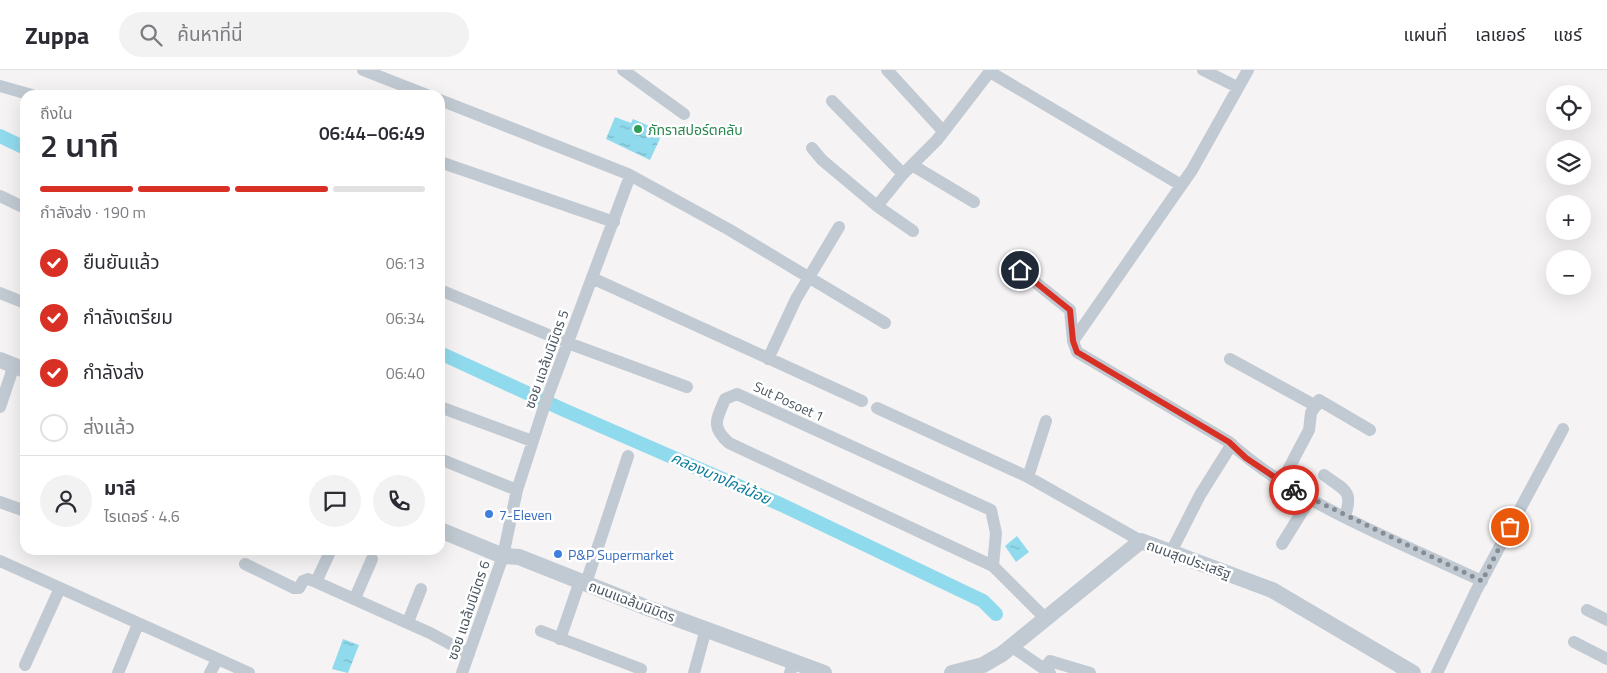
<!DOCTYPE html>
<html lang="th">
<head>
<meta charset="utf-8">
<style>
  body { margin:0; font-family:"Titillium Web","Noto Sans Thai",sans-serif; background:#f2f2f3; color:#2b2b33; height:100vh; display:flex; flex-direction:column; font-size:19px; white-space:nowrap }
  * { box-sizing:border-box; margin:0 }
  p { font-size:16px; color:#7c7c81 }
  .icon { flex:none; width:28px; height:28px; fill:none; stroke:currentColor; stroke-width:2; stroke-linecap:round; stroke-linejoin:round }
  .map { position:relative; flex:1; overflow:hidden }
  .sheet { position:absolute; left:20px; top:20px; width:425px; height:465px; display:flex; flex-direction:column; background:#fff; border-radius:15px; box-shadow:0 5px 20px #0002 }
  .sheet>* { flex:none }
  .tools { position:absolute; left:1546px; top:15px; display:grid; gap:10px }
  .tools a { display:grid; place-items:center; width:45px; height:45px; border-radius:50%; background:#fff; box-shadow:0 5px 20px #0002; font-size:25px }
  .pin { position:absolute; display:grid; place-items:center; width:42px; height:42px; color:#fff; margin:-21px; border:2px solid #fff; border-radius:50%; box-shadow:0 1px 5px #0007 }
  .courier { position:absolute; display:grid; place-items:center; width:50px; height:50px; margin:-25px; border:4px solid #d93025; border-radius:50%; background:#fff; color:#222; box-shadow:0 1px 6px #0007 }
  .head em { font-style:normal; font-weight:600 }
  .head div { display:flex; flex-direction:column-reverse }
  .head { display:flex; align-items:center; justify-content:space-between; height:85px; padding:0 20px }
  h1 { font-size:32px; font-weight:600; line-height:38px }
  .bar { display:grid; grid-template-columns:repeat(4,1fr); gap:8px 5px; align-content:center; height:60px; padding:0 20px }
  .bar i { height:6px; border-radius:4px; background:#e1e1e2 }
  .bar .active { background:#d93025 }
  .bar p { grid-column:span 4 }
  .line { display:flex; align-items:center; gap:12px; padding:0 20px; border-top:1px solid #e1e1e2 }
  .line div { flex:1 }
  .round { display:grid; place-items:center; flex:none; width:52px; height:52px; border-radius:26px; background:#f2f2f3 }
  ol { padding:0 20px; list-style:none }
  li { display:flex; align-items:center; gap:15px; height:55px }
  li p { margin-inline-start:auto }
  li .icon { padding:5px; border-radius:50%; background:#d93025; color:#fff; stroke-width:4 }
  li:last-child { color:#7c7c81 }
  li i { width:28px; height:28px; border:2px solid #e1e1e2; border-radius:50% }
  header { display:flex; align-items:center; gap:30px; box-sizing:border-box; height:70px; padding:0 25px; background:#fff; border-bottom:1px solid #e1e1e2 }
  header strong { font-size:24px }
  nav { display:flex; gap:28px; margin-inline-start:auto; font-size:18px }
  .search { width:350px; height:45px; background:#f2f2f3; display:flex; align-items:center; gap:12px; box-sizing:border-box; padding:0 18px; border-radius:28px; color:#7c7c81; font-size:19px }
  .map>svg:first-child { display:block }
  .water { fill:url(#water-ripples) }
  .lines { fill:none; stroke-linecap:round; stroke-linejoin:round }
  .canal { stroke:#90daee; stroke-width:14 }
  .minor { stroke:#c1cad2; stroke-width:12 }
  .tertiary { stroke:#c1cad2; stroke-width:16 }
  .done { stroke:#868d94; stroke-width:5; stroke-dasharray:0 9 }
  .route { stroke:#d93025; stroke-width:6 }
  .leisure-dot { fill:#2e9e5b; stroke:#fff; stroke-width:2 }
  .shop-dot { fill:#3f7fe0; stroke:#fff; stroke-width:2 }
  .labels { text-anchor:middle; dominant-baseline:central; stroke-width:5; stroke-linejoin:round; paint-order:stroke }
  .leisure-label { font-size:14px; fill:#27864d; stroke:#fff; text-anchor:start }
  .street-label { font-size:14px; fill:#4a5661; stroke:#fff }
  .shop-label { font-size:14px; fill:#366cbe; stroke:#fff; text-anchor:start }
  .water-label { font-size:15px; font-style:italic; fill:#0c7c9b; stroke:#fff }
</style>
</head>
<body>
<header>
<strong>Zuppa</strong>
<div class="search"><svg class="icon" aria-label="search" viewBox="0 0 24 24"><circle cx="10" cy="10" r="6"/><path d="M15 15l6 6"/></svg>ค้นหาที่นี่</div>
<nav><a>แผนที่</a><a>เลเยอร์</a><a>แชร์</a></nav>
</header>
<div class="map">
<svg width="1607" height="603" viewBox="0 0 1607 603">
  <defs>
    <pattern id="water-ripples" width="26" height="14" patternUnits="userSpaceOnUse" patternTransform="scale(1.25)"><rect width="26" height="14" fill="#90daee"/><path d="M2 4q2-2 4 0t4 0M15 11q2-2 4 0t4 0" fill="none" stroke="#78b4c4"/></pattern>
  </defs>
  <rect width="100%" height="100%" fill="#f5f3f3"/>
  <path class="water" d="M615,47L631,53L633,49L663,62L650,90L606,69Z
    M1017,466L1029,482L1016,492L1005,476Z
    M343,569L359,575L348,603L332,599Z"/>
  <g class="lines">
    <path class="canal" d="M0,66L25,78
      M440,283L564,340L782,435L983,531L996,544"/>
    <path class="minor" d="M363,0L427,25
      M623,0L684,44
      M887,0L943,61
      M1203,0L1237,17
      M990,2L1181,115
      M0,16L32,25
      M440,30L628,104L728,159L885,253
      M832,31L903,104
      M812,78L822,90L877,136L903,104L937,70L991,0
      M440,92L614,152
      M912,95L974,132
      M0,126L25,138
      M877,136L913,161
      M1020,200L1070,240L1073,271L1077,282L1229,372C1297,434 1399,472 1482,511
      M592,208L862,331
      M440,220L568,273L687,317
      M0,223L25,233
      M1073,271L1192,100L1248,0
      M768,289L796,229L839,157
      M1230,289L1316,336
      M0,337L14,295
      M440,337L532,371
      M877,338L1028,407L1141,471
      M440,389L517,420
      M1324,405C1344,420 1354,420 1345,446
      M1028,407L1046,351
      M1281,413L1309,360L1311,343L1319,330L1370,360
      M0,432L25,441
      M1282,474L1310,429
      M1171,482L1200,425L1232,374
      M0,491L249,603
      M245,494L294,518H299L303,511L308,509L316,512L430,563L469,584
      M993,496L996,463L991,440L737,324L725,329C717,349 710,356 729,373L993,496L1045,548
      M316,512L329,484
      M586,513L628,386
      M355,528L372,489
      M1587,540L1607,550
      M408,552L421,519
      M541,561L641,599
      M560,569L580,511
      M1574,572L1607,589
      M1011,576L1050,603
      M25,595L60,518
      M1044,599L1050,591L1090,603
      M118,603L138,554
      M210,603L217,590
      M462,603L503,486L517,420L546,331L630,106
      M694,603L706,559
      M790,603L793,593
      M1437,603L1476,521L1563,359"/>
    <path class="tertiary" d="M0,290L25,300
      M440,460L503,486L519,487L645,537L824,603
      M952,603L983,595L1002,584L1141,471L1272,520L1413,603"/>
  </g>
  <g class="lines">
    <path class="done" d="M1294,420L1482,511L1510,457"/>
    <path class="route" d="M1020,200L1070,240L1073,271L1077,282L1229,372L1246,388L1294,420"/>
  </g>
  <circle class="leisure-dot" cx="638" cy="59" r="5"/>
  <g class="shop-dot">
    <circle cx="489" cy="444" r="5"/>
    <circle cx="558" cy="484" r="5"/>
  </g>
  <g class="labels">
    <g class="leisure-label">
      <text x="648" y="59">ภัทราสปอร์ตคลับ</text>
    </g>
    <g class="street-label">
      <text transform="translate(546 289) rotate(-70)">ซอย แฉล้มนิมิตร 5</text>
      <text transform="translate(789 331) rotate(25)">Sut Posoet 1</text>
      <text transform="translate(1189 489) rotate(20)">ถนนสุดประเสริฐ</text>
      <text transform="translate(632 531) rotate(21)">ถนนแฉล้มนิมิตร</text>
      <text transform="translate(468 540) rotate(-71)">ซอย แฉล้มนิมิตร 6</text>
    </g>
    <g class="shop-label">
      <text x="499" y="444">7-Eleven</text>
      <text x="568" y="484">P&amp;P Supermarket</text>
    </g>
    <g class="water-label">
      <text transform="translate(721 408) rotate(24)">คลองบางโคล่น้อย</text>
    </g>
  </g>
</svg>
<div class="tools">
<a><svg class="icon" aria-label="locate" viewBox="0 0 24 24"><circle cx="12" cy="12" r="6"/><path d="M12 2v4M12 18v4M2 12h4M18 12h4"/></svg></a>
<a><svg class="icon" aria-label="layers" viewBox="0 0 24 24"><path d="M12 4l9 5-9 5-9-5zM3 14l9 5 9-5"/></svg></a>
<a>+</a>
<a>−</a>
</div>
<div class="pin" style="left:1510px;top:457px;background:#ea580c"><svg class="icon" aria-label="bag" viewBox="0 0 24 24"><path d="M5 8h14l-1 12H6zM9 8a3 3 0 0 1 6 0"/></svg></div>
<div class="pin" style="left:1020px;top:200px;background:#1f2937"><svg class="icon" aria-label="home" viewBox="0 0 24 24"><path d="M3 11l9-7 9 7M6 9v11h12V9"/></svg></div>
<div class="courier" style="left:1294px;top:420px"><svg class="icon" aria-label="bike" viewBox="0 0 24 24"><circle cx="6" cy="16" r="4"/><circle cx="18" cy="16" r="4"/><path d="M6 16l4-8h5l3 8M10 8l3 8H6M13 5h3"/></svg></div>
<section class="sheet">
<div class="head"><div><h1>2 นาที</h1><p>ถึงใน</p></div><em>06:44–06:49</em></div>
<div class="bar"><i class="active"></i><i class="active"></i><i class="active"></i><i></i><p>กำลังส่ง · 190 m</p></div>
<ol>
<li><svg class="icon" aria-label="check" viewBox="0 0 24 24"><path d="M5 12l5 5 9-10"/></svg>ยืนยันแล้ว<p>06:13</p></li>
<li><svg class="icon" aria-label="check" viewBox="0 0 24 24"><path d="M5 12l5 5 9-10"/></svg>กำลังเตรียม<p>06:34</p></li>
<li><svg class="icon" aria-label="check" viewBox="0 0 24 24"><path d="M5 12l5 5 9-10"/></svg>กำลังส่ง<p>06:40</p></li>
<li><i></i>ส่งแล้ว</li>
</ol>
<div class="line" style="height:90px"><a class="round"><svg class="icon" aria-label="person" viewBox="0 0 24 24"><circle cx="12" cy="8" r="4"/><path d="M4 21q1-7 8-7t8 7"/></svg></a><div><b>มาลี</b><p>ไรเดอร์ · 4.6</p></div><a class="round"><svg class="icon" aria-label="chat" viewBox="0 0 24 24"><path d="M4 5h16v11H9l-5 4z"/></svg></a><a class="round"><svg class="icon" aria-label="phone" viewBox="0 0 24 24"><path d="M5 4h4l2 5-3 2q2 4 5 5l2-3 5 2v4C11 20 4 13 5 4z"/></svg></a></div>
</section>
</div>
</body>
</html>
